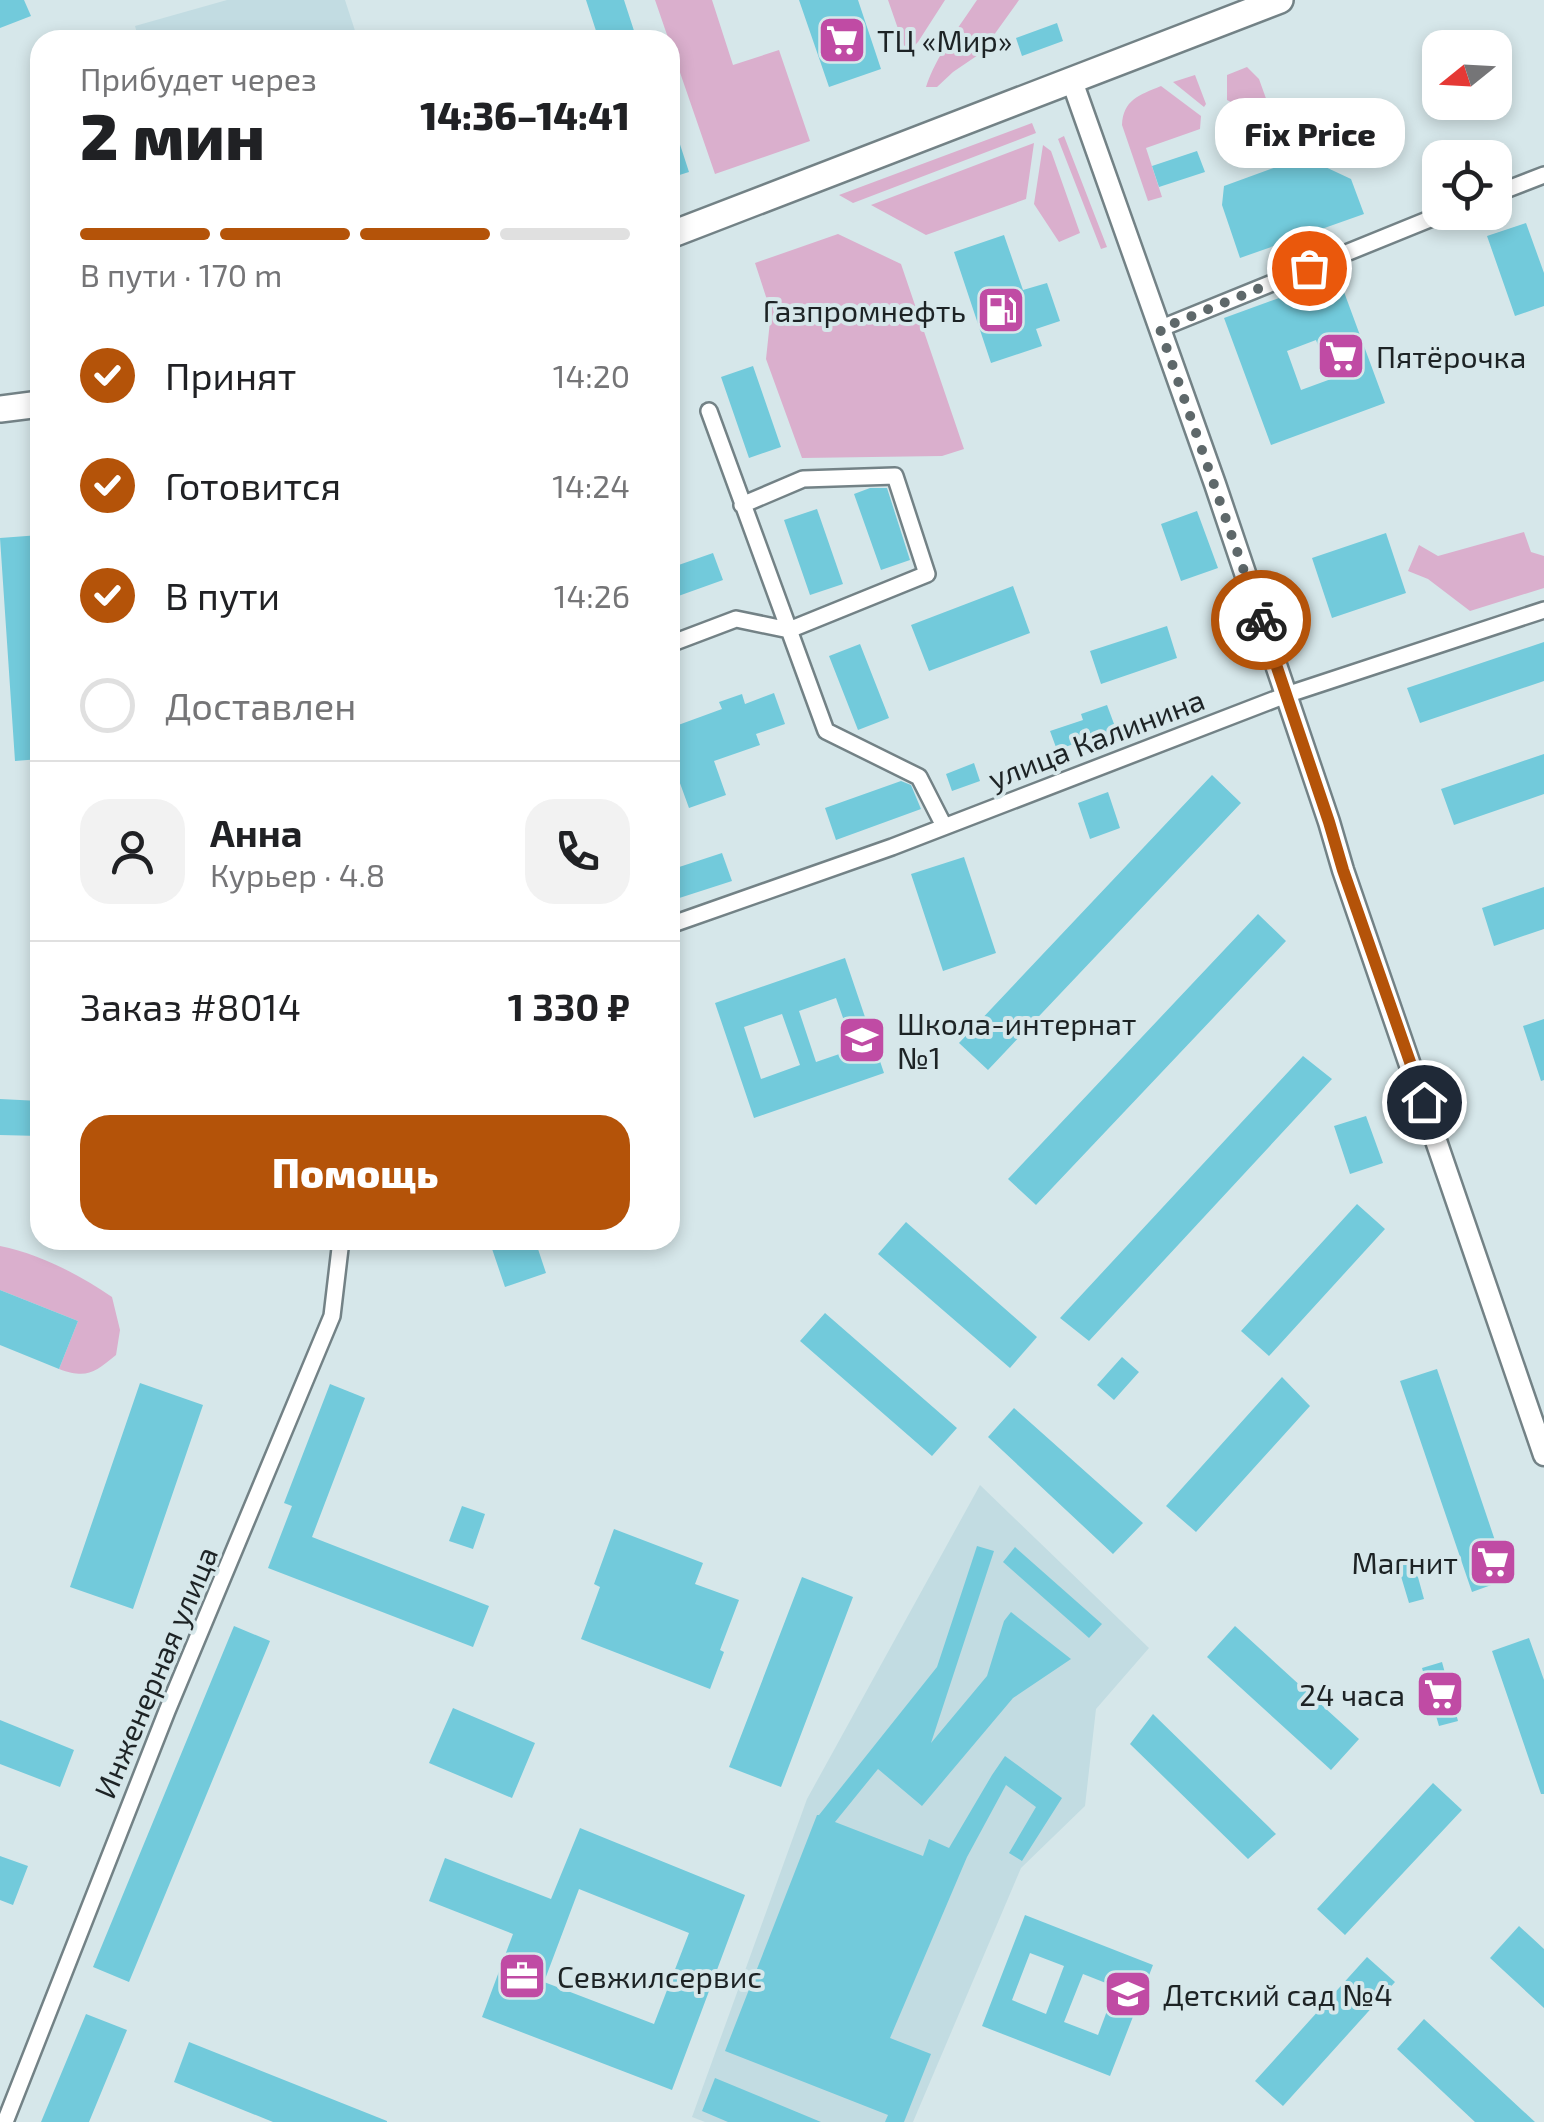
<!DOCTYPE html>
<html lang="ru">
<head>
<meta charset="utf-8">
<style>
  body { margin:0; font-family:"Exo 2",sans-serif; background:#f2f2f2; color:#202124; height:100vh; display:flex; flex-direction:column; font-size:38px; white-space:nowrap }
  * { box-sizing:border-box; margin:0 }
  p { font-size:32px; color:#757577 }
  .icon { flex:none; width:55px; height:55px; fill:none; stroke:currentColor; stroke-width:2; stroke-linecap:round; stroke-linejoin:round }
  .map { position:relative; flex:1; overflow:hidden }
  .sheet { position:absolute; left:30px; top:30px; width:650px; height:1220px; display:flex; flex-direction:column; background:#fff; border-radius:30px; box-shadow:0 5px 15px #0003 }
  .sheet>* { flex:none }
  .needle { width:65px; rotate:252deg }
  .controls { position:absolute; left:1422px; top:30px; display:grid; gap:20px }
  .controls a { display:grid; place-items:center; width:90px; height:90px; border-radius:20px; background:#fff; box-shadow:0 5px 15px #0003; font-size:50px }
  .pin { position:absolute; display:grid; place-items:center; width:85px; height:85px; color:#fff; margin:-42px; border:5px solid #fff; border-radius:50%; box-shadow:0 2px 10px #0007 }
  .courier { position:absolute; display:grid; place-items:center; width:100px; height:100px; margin:-50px; border:8px solid #b45309; border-radius:50%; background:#fff; color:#222; box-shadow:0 2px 12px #0007 }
  .bubble { position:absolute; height:70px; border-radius:30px; background:#fff; box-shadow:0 5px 15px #0003; font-size:32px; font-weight:800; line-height:70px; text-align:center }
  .headline em { font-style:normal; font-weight:800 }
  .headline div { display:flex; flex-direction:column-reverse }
  .headline { display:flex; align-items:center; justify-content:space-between; height:170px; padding:0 50px }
  h1 { font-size:65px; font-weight:800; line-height:75px }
  .bar { display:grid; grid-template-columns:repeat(4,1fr); gap:15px 10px; align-content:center; height:120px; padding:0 50px }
  .bar i { height:12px; border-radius:8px; background:#e0e0e0 }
  .bar .current { background:#b45309 }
  .bar p { grid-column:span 4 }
  .line { display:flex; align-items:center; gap:25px; padding:0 50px; border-top:2px solid #e0e0e0 }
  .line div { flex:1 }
  .round { display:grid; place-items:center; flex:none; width:105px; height:105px; border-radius:30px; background:#f2f2f2 }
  ol { padding:0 50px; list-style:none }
  li { display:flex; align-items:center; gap:30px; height:110px }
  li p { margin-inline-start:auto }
  li .icon { padding:10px; border-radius:50%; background:#b45309; color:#fff; stroke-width:4 }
  li:last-child { color:#757577 }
  li i { width:55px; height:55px; border:5px solid #e0e0e0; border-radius:50% }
  .button { display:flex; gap:20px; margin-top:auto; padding:20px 50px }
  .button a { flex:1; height:115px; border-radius:30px; background:#b45309; color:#fff; font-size:40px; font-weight:800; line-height:115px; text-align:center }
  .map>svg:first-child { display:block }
  .built { fill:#c2dce2 }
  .green { fill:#daafcd }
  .building { fill:#72cadb; fill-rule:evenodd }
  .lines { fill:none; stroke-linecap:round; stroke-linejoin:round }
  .minor-casing { stroke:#738286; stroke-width:20 }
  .tertiary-casing { stroke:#738286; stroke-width:25 }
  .primary-casing { stroke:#738286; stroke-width:30 }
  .minor { stroke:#fff; stroke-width:15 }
  .tertiary { stroke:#fff; stroke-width:20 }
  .primary { stroke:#fff; stroke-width:25 }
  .done { stroke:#5e686a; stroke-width:10; stroke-dasharray:0 18 }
  .route { stroke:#b45309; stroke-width:12 }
  .labels { text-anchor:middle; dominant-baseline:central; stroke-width:8; stroke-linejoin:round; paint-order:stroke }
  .poi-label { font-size:30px; fill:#1d2325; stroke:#d6e7ea; text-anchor:start }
  .street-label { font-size:30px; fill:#1d2325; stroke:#d6e7ea }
</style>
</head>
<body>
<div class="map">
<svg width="1544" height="2122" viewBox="0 0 1544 2122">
  <rect width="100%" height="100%" fill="#d6e7ea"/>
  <path class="built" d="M227,0H345L358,40H139L135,26Z
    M980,1485L1149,1648L1096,1709L1085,1806L1021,1868L913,2122H705L692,2117L807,1799Z"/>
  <path class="green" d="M655,0H712L733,65L779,50L810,141L715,174Z
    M888,0H945L918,42L911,49L904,46Z
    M977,0H1019L981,53L953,72L937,87H926C936,56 959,27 977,0Z
    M1247,67L1259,79L1273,118L1262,110L1243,112L1237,105L1227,100V75Z
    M1195,75L1206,104L1204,107L1173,82Z
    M1161,86L1201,116L1200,129L1146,148L1162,197L1148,201L1122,125C1123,100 1139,95 1161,86Z
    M1032,123L1036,133L853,203L839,195Z
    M1064,136L1107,247L1101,249L1058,139Z
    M1034,143L1026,199L926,235L871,205Z
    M1043,145L1051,151L1080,233L1059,242L1034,204Z
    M838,234L901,264L964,449L942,456L802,458L766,359L771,312L755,263Z
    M1524,532L1531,552L1544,556V588L1470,611L1428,579L1408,571L1419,545L1438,556Z
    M0,1246C40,1254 78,1274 112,1297L120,1330L116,1355C94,1373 87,1379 59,1369L78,1321L0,1290Z"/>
  <path class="building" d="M0,0H24L31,16L0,28Z
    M586,0H624L637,40H599Z
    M799,0H858L881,69L829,87Z
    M1057,23L1063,41L1022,56L1016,38Z
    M673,123L689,172L670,178V124Z
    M1197,151L1205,172L1159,187L1152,166Z
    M1304,157L1351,179L1364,214L1240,258L1222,205L1224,186Z
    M1526,223L1544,273V306L1515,316L1487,236Z
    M1004,235L1023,290L1047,283L1060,321L1036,329L1042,346L991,363L954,252Z
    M1337,273L1385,403L1271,445L1224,318L1282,297L1281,293ZM1316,340L1331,379L1301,390L1287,351Z
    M753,366L781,447L749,458L721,377Z
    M870,488H887L910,560L881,570L854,494Z
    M817,509L843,584L810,595L784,520Z
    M1197,511L1218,568L1181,581L1161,524Z
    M1386,533L1406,593L1332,618L1312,558Z
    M40,535V759L15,761L0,538Z
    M713,553L723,580L670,599V568Z
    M1013,586L1030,633L929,671L911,625Z
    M1167,626L1177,658L1101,684L1090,651Z
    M1544,642V681L1420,723L1407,688Z
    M860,644L889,718L858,730L829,656Z
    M774,693L785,724L756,734L760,745L714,761L726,795L689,808L673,764L670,766V728L722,709L719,702L742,694L745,704Z
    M1107,705L1117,732L1091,741L1090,738L1057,750L1050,731L1083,720L1081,714Z
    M1544,754V794L1454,825L1441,789Z
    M974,763L980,781L952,791L946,774Z
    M1212,775L1241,803L988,1070L959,1043Z
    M901,781L911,785L921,809L836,840L825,808Z
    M1108,792L1120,828L1090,839L1078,803Z
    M722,853L732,881L670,901V870Z
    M964,857L996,953L943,971L911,874Z
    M1544,887V929L1494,946L1482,908Z
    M1258,914L1286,941L1036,1205L1008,1179Z
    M845,958L884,1073L754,1118L715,1003ZM836,998L854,1049L816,1062L799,1011ZM782,1014L800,1065L761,1079L744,1027Z
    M1544,1019V1080L1541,1081L1523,1026Z
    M1303,1056L1332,1079L1089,1341L1060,1318Z
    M0,1099L40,1101V1136L0,1135Z
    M1366,1116L1383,1163L1350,1174L1334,1126Z
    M1357,1204L1385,1229L1269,1356L1241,1331Z
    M906,1222L1037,1337L1010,1368L878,1254Z
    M489,1240H535L546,1273L505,1287Z
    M0,1290L78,1321L59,1369L0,1345Z
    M825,1313L957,1428L932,1456L800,1341Z
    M1122,1357L1139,1372L1114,1400L1097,1385Z
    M1437,1369L1508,1579L1472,1592L1400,1381Z
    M1282,1377L1310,1406L1196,1532L1166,1506Z
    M140,1383L203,1405L133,1609L70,1587Z
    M330,1384L365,1398L312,1537L489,1606L473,1647L268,1568L292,1506L284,1503Z
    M1014,1408L1143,1523L1113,1554L988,1437Z
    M462,1506L485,1514L473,1549L449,1541Z
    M614,1529L703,1563L695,1584L739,1600L720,1650L724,1652L710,1689L581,1639L600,1587L594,1584Z
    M977,1546L994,1551L931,1743L987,1676L1004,1621L1011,1612L1071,1659L1013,1698L922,1806L878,1769L835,1822L923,1856L929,1839L949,1848L992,1775L1005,1756L1062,1798L1022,1861L1009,1853L1036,1807L1006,1785L967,1857L890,2038L931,2054L904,2122H885L888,2115L725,2051L817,1815H819L937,1667Z
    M1015,1547L1102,1624L1089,1638L1003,1562Z
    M1413,1559L1424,1599L1409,1603L1397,1563Z
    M802,1577L853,1597L781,1787L729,1767Z
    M234,1626L270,1641L129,1982L93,1967Z
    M1235,1626L1359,1739L1331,1770L1207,1657Z
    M1529,1638L1544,1680V1794H1541L1492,1651Z
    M1442,1662L1458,1721L1439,1726L1422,1668Z
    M453,1708L535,1743L512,1798L429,1763Z
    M1153,1714L1276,1834L1248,1859L1130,1744Z
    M0,1720L74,1750L60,1787L0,1764Z
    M1433,1783L1462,1810L1345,1935L1317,1909Z
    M580,1828L745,1895L672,2090L482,2017L513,1934L429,1901L445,1858L551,1899ZM579,1889L689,1933L654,2024L544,1982Z
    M0,1856L28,1866L13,1905L0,1900Z
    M1025,1915L1153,1965L1110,2076L982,2026ZM1030,1953L1064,1966L1046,2014L1012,2000ZM1083,1974L1116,1987L1098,2035L1064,2022Z
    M1519,1926L1544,1949V2008L1490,1958Z
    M1367,1957L1395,1982L1283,2106L1255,2081Z
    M86,2014L127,2030L89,2122H41Z
    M1424,2019L1535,2122H1475L1397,2049Z
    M189,2042L387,2121V2122H273L174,2082Z
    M715,2078L821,2122H728L702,2111Z"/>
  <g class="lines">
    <g class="minor-casing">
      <path id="minor" d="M1495,194L1544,175
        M1159,329L1447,212
        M709,411L826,731L919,777L944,826
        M670,644L736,619L789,630L927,574L895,476L803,479L742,505
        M670,925L892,847L1286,695L1544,610
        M5,2122L167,1711L332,1316L341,1240"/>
    </g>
    <g class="tertiary-casing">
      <path id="tertiary" d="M1072,81L1215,484L1329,822L1343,870L1544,1455"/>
    </g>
    <g class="primary-casing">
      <path id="primary" d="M670,235L1280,0
        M0,409L40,404"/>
    </g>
    <use href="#minor" class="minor"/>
    <use href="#tertiary" class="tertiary"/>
    <use href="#primary" class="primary"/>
  </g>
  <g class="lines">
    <path class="done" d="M1261,620L1160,329L1309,268"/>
    <path class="route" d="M1261,620L1329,822L1343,870L1424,1102"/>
  </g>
  <defs>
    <g id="supermarket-square" transform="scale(2.5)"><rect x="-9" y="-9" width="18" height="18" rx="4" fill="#c04ba4" stroke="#d6e7ea"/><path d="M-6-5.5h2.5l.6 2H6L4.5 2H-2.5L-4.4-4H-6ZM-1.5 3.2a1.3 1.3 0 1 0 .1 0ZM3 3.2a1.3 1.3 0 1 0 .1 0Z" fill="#fff"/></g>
    <g id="fuel-square" transform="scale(2.5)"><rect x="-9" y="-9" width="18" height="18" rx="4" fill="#c04ba4" stroke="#d6e7ea"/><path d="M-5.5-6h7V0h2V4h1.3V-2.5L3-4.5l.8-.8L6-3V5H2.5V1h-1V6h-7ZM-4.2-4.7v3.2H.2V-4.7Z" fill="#fff"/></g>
    <g id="school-square" transform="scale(2.5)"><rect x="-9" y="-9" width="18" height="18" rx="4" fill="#c04ba4" stroke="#d6e7ea"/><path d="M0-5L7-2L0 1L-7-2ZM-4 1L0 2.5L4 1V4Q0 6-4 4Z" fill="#fff"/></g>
    <g id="office-square" transform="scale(2.5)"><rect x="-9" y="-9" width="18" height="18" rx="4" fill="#c04ba4" stroke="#d6e7ea"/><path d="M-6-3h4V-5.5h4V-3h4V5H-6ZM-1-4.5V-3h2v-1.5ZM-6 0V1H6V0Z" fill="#fff"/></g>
  </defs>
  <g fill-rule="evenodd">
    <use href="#supermarket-square" x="842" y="40"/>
    <use href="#fuel-square" x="1001" y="310"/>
    <use href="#supermarket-square" x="1341" y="356"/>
    <use href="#school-square" x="862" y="1040"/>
    <use href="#supermarket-square" x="1493" y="1562"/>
    <use href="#supermarket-square" x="1440" y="1694"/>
    <use href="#office-square" x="522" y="1976"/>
    <use href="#school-square" x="1128" y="1994"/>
  </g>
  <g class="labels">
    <g class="poi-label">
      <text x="877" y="40">ТЦ «Мир»</text>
      <text x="966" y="310" text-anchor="end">Газпромнефть</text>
      <text x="1376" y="356">Пятёрочка</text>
      <text x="897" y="1023">Школа-интернат<tspan x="897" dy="34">№1</tspan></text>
      <text x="1458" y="1562" text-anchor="end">Магнит</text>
      <text x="1405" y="1694" text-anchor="end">24 часа</text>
      <text x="557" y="1976">Севжилсервис</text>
      <text x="1163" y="1994">Детский сад №4</text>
    </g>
    <g class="street-label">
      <text transform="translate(1096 738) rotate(-21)">улица Калинина</text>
      <text transform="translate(155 1672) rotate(-67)">Инженерная улица</text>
    </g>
  </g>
</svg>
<div class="controls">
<a><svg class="needle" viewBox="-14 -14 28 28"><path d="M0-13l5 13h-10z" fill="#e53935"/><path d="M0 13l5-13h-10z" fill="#757577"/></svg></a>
<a><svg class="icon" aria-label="locate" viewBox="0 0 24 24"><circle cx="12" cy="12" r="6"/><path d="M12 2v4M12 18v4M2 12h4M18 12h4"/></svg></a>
</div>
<div class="pin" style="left:1309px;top:268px;background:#ea580c"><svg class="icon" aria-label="bag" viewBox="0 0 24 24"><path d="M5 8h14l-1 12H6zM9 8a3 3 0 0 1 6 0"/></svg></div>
<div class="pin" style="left:1424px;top:1102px;background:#1f2937"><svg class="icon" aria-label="home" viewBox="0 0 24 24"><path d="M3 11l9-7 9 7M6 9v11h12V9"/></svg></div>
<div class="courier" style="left:1261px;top:620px"><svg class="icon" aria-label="bike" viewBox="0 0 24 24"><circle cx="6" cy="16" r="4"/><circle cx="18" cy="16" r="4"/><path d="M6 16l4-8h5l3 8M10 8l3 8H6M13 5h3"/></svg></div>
<div class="bubble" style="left:1215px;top:98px;width:190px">Fix Price</div>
<section class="sheet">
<div class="headline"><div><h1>2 мин</h1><p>Прибудет через</p></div><em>14:36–14:41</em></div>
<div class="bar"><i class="current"></i><i class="current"></i><i class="current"></i><i></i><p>В пути · 170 m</p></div>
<ol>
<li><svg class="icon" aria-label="check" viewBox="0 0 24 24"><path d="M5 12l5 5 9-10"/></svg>Принят<p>14:20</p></li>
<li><svg class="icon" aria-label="check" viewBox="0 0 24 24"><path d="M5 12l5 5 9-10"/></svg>Готовится<p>14:24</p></li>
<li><svg class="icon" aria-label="check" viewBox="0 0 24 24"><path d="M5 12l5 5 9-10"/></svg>В пути<p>14:26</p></li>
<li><i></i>Доставлен</li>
</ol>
<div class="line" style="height:180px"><a class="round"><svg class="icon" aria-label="person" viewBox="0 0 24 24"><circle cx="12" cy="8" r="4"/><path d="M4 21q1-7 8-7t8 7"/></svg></a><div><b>Анна</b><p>Курьер · 4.8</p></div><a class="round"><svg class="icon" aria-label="phone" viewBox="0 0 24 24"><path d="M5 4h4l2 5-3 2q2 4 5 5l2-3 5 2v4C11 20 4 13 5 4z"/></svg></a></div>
<div class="line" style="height:130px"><div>Заказ #8014</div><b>1 330 ₽</b></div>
<div class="button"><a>Помощь</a></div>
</section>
</div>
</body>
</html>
